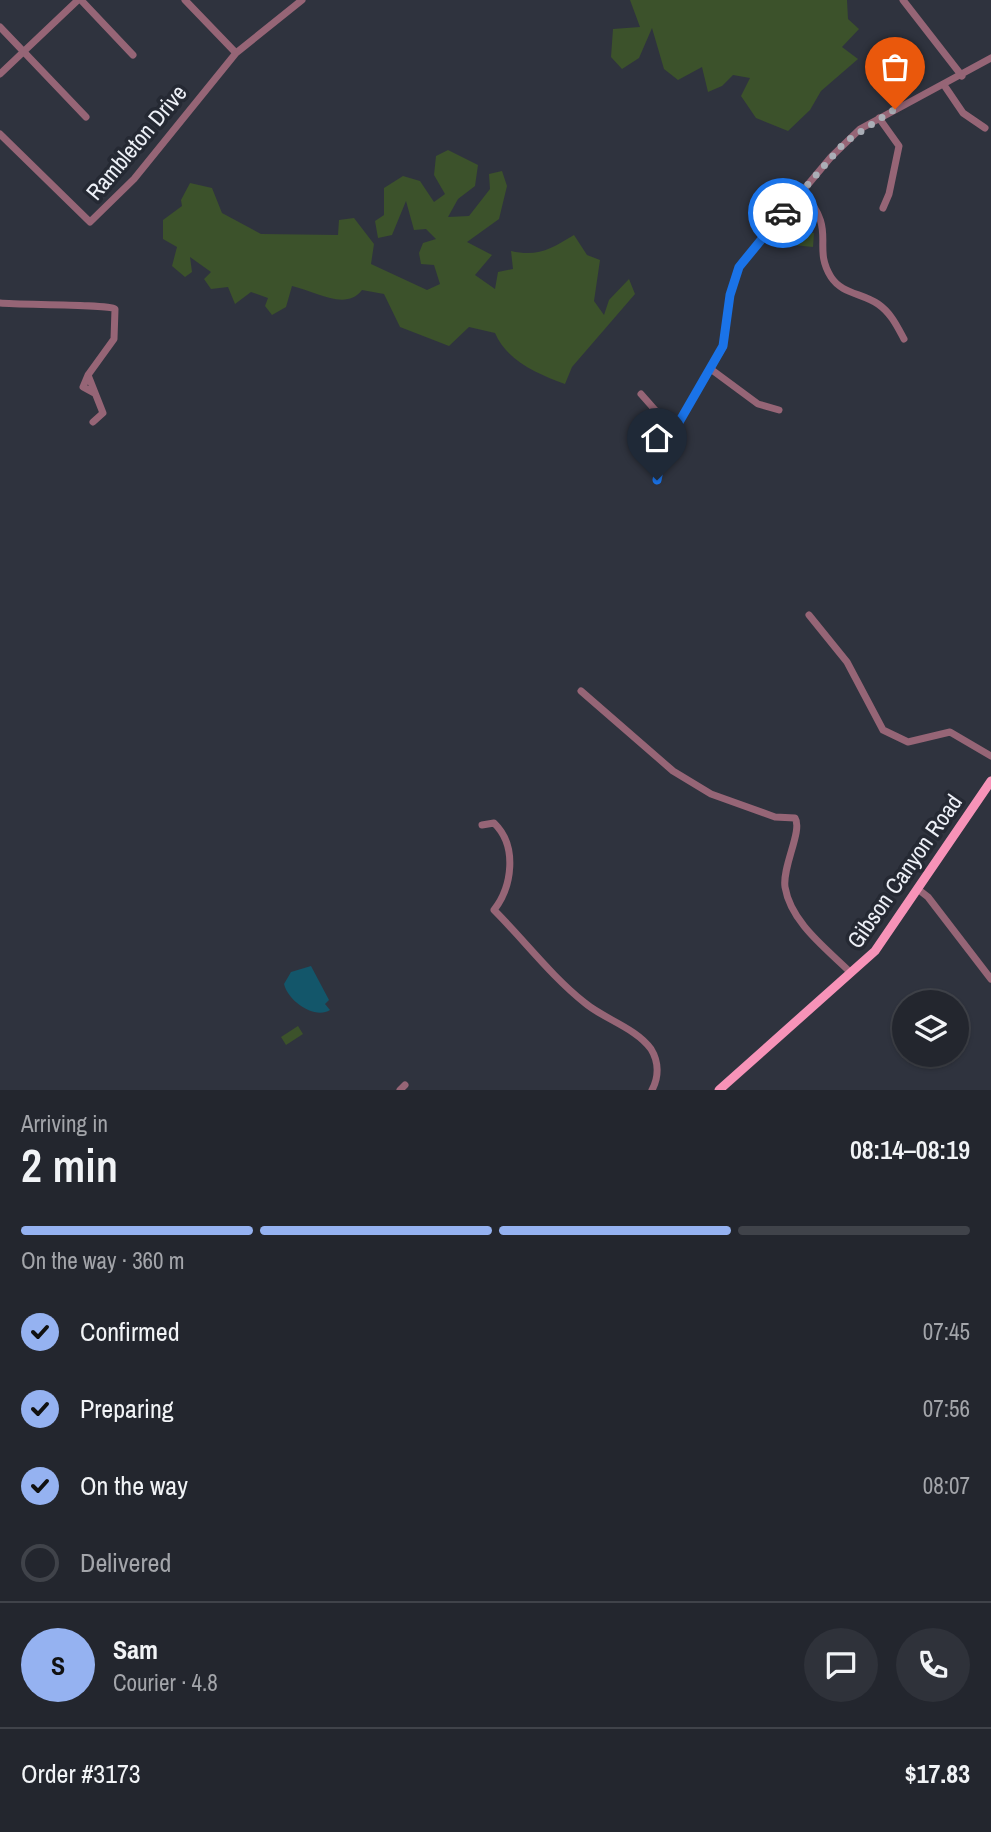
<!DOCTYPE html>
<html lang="en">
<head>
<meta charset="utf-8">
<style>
  body { margin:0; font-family:"Archivo Narrow",sans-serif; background:#2f323a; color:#f1f3f6; height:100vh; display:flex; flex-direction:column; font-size:26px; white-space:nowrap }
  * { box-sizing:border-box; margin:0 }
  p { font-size:23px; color:#a3a5aa }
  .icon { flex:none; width:38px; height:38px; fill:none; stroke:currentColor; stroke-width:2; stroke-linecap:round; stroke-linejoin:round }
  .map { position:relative; height:1090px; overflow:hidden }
  .details { display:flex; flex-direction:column; background:#23262e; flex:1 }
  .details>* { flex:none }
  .fabs { position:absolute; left:892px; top:990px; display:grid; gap:14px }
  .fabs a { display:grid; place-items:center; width:77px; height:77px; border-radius:50%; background:#23262e; box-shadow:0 2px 5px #0004,0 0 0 2px #40434a; font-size:35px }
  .pin { position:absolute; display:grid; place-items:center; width:60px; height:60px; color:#fff; margin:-72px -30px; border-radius:50% 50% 50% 0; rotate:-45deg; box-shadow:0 0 7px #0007 }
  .pin .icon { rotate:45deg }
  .courier { position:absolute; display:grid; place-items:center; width:70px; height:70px; margin:-35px; border:5px solid #1a73e8; border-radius:50%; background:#fff; color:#222; box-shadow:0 2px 9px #0007 }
  .summary em { font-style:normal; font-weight:600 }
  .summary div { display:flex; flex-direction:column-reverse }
  .summary { display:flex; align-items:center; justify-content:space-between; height:119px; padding:0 21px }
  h1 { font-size:46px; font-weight:600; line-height:52px }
  .bar { display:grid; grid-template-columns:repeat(4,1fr); gap:10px 7px; align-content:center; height:84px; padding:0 21px }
  .bar i { height:9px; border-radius:5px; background:#40434a }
  .bar .current { background:#95b2f1 }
  .bar p { grid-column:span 4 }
  .line { display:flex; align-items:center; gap:18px; padding:0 21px; border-top:2px solid #40434a }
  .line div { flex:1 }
  .round { display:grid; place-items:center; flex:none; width:74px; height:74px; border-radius:37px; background:#2f323a }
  ol { padding:0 21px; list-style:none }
  li { display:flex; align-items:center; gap:21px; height:77px }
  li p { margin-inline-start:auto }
  li .icon { padding:7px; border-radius:50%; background:#95b2f1; color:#111; stroke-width:4 }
  li:last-child { color:#a3a5aa }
  li i { width:38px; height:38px; border:4px solid #40434a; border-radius:50% }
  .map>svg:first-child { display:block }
  .green { fill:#3c522b }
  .water { fill:#13566a }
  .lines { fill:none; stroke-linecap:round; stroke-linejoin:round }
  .minor { stroke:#966576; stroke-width:7 }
  .major { stroke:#f793b8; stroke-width:9 }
  .done { stroke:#aaaeb6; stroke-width:7; stroke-dasharray:0 12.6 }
  .route { stroke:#1a73e8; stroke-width:9 }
  .labels { text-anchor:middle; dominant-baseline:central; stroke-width:7; stroke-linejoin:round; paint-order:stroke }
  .street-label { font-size:23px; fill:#edf0f7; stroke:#252933 }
</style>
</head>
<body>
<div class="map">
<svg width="991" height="1090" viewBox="0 0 991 1090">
  <rect width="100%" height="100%" fill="#2f333e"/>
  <path class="green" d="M630,0H847L848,19L859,29L842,47L858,59L821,91L810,110L788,131L756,118L741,96L750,78L733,75L722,86L708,92L702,67L678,80L664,69L652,28L639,58L622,69L611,57L613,29L640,27Z
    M448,150L478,165L475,186L458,199L448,217L469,216L490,189L489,174L502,171L507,186L499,219L467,242L492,255L475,275L495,289L498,272L513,269L511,251C538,257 551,249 574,235L587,255L600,260L594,301L604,315L609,300L629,279L635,294L572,367L565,384C538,374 507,361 495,333L469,327L449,346L400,327L384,294L362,290C346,311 317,292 292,286L286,307L272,315L265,306L268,298L251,292L235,304L228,287L211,289L204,279L211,272L190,257L192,272L185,277L172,266L177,247L163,239V220L182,206L181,200L190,183L212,188L222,213L261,234L338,235L339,220L354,218L374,244L371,264L427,290L440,284L434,265L421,264L419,253L423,243L436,239L426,229L414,230L406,201L392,235L378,238L375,221L384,215V188L403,176L420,181L434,202L445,194L434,175L436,156Z
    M785,231L814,233L813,247L784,244Z
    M298,1026L303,1034L286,1045L281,1037Z"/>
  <path class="water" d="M311,966L329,1000L325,1004L330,1010C315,1020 288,1001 284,984L291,972Z"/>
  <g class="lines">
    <path class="minor" d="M81,0L133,55
      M185,0L236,53
      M903,0L962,76
      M0,27L86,117
      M0,74L78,0
      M944,85L963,113L985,128
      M879,118L899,146L889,194L883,208
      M0,134L90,222L134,179L236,53L302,0
      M802,192C839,231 811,245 831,277C842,294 862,293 878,304C891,313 897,326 904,339
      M0,303C18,305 108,304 115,309L114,339L88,375L103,413L93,422
      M712,370L758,404L779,410
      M88,375L83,387L94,393
      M641,394L656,411L677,424
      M657,480L663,450L723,347L730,295L739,267L831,157L860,129L991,58
      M809,615L847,662L883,730L908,742L950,732L991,756
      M581,691L673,771L711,794L775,817L795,818C803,830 782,867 785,887C791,923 827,949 851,973
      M482,825L494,823C518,846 512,887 494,910C525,941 551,976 585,1003C604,1019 636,1028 651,1049C659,1062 659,1077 652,1090
      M919,890L928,897L991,979
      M400,1090L405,1085"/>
    <path class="major" d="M719,1090L875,951L991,781"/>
  </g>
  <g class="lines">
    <path class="done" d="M783,213L845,142L895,109"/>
    <path class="route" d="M657,480L663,450L723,346L730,295L739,267L783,213"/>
  </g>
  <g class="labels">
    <g class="street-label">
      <text transform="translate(136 142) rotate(-50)">Rambleton Drive</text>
      <text transform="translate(904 871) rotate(-55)">Gibson Canyon Road</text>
    </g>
  </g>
</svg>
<div class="fabs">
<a><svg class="icon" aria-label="layers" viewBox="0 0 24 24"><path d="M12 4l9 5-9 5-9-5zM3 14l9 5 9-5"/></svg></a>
</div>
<div class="pin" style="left:895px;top:109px;background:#ea580c"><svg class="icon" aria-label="bag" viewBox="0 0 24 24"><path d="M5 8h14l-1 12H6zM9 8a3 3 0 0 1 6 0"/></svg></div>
<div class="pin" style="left:657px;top:480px;background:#1f2937"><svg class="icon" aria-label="home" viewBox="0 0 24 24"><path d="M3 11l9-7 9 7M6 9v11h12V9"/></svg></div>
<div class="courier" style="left:783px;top:213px"><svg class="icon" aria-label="car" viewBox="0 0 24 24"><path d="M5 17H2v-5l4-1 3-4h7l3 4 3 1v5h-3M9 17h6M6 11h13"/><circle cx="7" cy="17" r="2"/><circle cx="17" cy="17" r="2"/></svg></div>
</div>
<section class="details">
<div class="summary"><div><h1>2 min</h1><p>Arriving in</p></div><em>08:14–08:19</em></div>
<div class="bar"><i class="current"></i><i class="current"></i><i class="current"></i><i></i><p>On the way · 360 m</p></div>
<ol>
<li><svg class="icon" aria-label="check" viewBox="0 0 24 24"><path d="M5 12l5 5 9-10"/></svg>Confirmed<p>07:45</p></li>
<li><svg class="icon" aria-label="check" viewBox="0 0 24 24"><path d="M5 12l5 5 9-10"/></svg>Preparing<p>07:56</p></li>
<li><svg class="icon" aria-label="check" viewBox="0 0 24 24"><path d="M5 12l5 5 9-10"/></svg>On the way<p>08:07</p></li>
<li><i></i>Delivered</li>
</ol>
<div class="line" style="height:126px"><b class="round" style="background:#95b2f1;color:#111">S</b><div><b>Sam</b><p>Courier · 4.8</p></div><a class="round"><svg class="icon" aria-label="chat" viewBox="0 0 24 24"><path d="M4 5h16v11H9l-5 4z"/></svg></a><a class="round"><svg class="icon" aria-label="phone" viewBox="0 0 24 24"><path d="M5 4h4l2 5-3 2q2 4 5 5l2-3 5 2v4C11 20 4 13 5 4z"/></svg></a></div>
<div class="line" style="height:91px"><div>Order #3173</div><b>$17.83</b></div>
</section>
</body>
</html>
